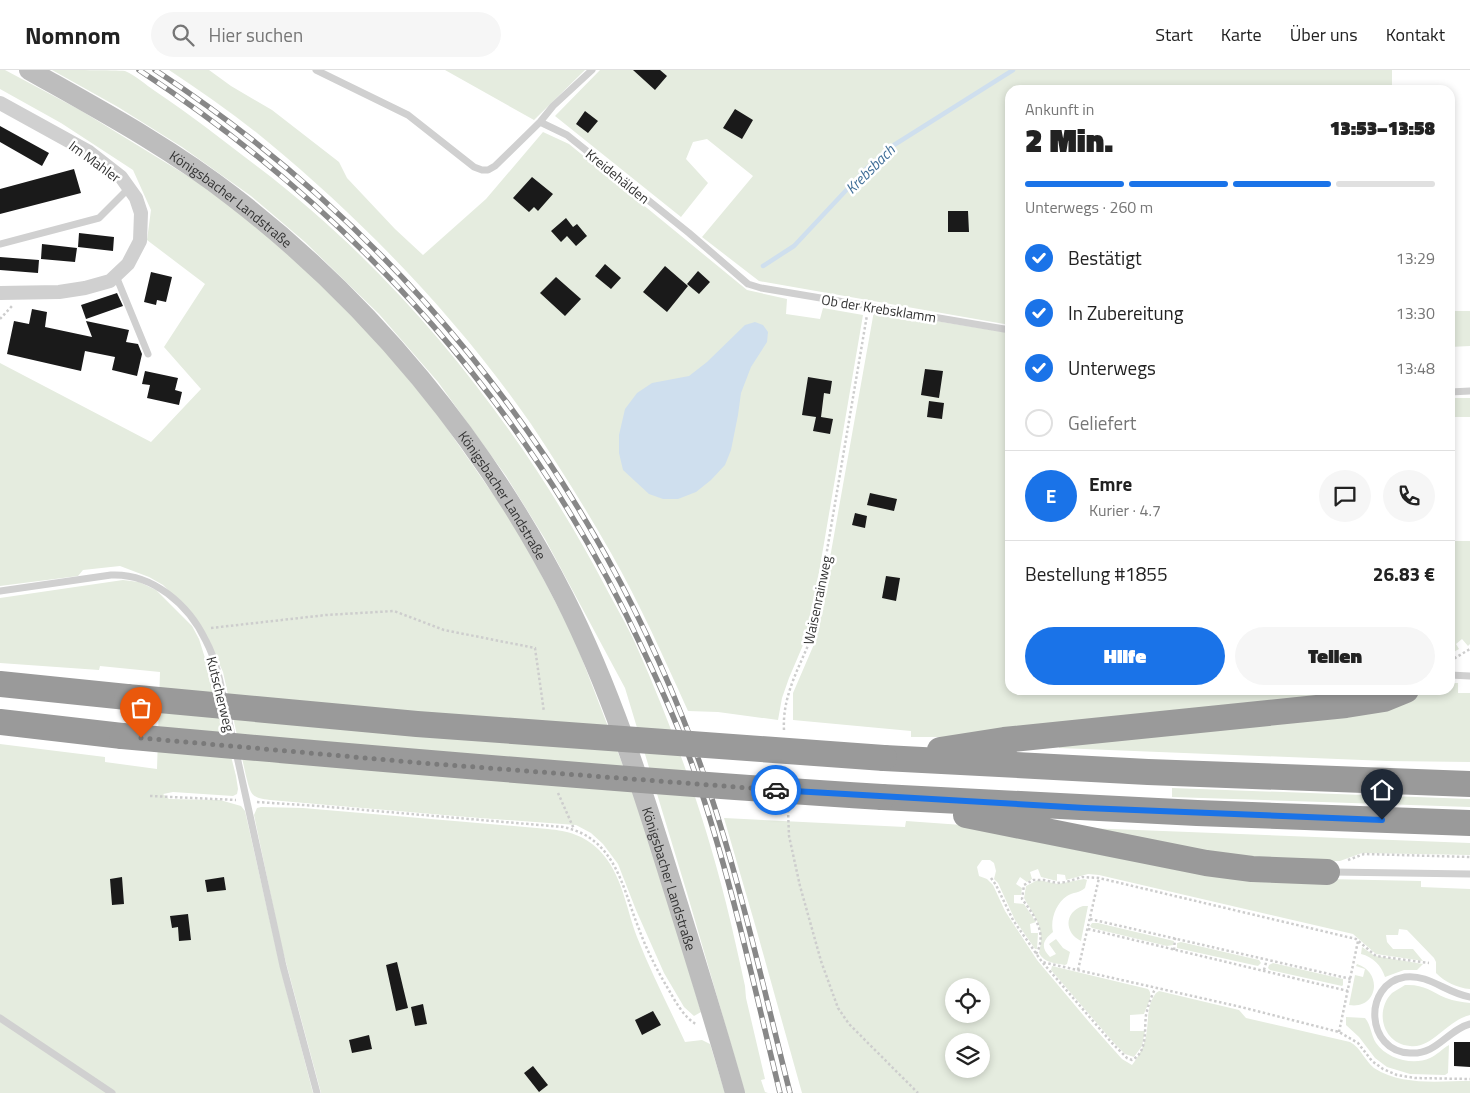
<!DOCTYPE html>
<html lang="de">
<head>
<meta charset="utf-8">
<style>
  body { margin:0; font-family:"Titillium Web",sans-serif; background:#f6f6f6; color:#222; height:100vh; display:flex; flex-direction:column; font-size:19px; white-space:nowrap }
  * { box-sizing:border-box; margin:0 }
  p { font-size:16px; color:#767676 }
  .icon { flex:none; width:28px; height:28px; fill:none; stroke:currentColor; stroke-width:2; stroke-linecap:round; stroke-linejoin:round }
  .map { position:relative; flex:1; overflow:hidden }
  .drawer { position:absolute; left:1005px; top:15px; width:450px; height:610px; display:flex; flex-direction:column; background:#fff; border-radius:15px; box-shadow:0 2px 8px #0003 }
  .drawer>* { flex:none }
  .buttons { position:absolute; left:945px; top:908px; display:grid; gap:10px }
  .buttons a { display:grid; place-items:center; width:45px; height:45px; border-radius:50%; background:#fff; box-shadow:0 2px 8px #0003; font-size:25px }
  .pin { position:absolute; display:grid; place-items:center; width:42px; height:42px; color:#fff; margin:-51px -21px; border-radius:50% 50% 50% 0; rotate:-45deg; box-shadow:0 0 5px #0007 }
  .pin .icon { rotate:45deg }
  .courier { position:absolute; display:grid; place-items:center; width:50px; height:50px; margin:-25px; border:4px solid #1a73e8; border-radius:50%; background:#fff; color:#222; box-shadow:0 1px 6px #0007 }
  .summary em { font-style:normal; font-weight:800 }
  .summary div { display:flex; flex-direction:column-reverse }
  .summary { display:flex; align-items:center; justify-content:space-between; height:85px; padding:0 20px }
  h1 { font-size:32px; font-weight:800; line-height:38px }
  .bar { display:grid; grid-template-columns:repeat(4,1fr); gap:8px 5px; align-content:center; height:60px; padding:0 20px }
  .bar i { height:6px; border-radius:4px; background:#e0e0e0 }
  .bar .on { background:#1a73e8 }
  .bar p { grid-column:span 4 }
  .line { display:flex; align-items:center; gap:12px; padding:0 20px; border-top:1px solid #e0e0e0 }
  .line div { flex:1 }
  .round { display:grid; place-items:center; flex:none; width:52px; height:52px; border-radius:26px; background:#f6f6f6 }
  ol { padding:0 20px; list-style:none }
  li { display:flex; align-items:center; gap:15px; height:55px }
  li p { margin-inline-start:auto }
  li .icon { padding:5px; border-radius:50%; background:#1a73e8; color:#fff; stroke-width:4 }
  li:last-child { color:#767676 }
  li i { width:28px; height:28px; border:2px solid #e0e0e0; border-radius:50% }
  .button { display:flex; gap:10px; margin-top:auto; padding:10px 20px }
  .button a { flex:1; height:58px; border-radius:30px; background:#1a73e8; color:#fff; font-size:20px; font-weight:800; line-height:58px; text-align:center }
  .button a+a { background:#f6f6f6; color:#222 }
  header { display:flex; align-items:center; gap:30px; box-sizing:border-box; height:70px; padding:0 25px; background:#fff; border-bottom:1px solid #e0e0e0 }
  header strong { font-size:24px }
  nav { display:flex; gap:28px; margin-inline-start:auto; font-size:18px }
  .search { width:350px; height:45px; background:#f6f6f6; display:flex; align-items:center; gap:12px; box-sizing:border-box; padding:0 18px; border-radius:28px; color:#767676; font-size:19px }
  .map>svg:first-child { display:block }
  .green { fill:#e5ecdf; fill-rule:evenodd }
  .water { fill:#cfdfee }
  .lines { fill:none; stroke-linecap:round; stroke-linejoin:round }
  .stream { stroke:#cfdfee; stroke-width:4.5 }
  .building { fill:#1a1a1a }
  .path { stroke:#cdcdcd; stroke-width:2.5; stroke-dasharray:2.5 2.5; stroke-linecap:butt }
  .service { stroke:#d0d0d0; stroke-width:7 }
  .minor { stroke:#d0d0d0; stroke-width:14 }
  .secondary { stroke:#bdbdbd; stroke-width:20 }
  .motorway { stroke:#9a9a9a; stroke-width:26 }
  .rail-casing { stroke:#888; stroke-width:5.5 }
  .rail { stroke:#fff; stroke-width:4; stroke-dasharray:11; stroke-linecap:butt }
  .motorway-bridge { stroke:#9a9a9a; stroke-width:26 }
  .done { stroke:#7a7a7a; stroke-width:5; stroke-dasharray:0 9 }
  .route { stroke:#1a73e8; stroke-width:6 }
  .labels { text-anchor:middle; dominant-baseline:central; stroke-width:5; stroke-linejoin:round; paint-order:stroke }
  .street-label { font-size:14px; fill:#333; stroke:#fff }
  .water-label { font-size:15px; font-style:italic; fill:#3f6e97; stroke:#fff }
</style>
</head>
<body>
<header>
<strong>Nomnom</strong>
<div class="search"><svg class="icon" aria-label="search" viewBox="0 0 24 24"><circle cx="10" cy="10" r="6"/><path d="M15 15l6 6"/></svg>Hier suchen</div>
<nav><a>Start</a><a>Karte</a><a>Über uns</a><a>Kontakt</a></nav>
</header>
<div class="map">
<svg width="1470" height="1023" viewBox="0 0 1470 1023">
  <rect width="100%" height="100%" fill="#fff"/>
  <path class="green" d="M0,0H5L80,40L230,132L354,243L437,344L518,460L574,568L645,753L701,942L694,946L684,937L664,903L636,840L618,794L603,774L591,763L576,755L467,747L270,730C250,728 251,724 246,706L223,602L211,575L185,537L163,515L149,507L120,496L83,500L78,506L0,516V293L151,372L201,319L164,277L205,214L147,170L151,140L133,100L61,53L0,19Z
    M52,0C66,0 115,0 125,1C135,5 146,15 155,21C191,45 224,71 258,97C402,206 521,357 605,516C615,535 627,555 636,575C673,658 704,745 726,833C733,861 739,889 745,916L746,928L765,1009L761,1010L765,1022L768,1023H745L687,823L625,618L545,469L506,406L438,312L379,244L305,172L251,126L182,77L118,37Z
    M169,0H209L231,16L272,40L339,92L347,108L395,159L423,185L486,129L543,62L569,74L747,220L787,229L786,244L820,249L823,238L863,245L809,561L789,608L782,628L778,650L718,642L688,641C664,588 640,534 611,483C586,439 559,396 531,354C459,250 365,152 268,72C237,46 203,23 169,0Z
    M445,0H585L534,50Z
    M600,0H1392V20H1010V255L759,211L702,167L753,106L707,69L693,72L686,89L708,113L681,147L555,46Z
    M874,241L1010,263V620H1388L945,667H911V661L793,650V623L815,572Z
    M1450,241H1470V276L1450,277Z
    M1450,328H1470V347H1450Z
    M1450,471H1470V574L1468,576L1462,569L1456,574L1459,579L1450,584Z
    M123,510L139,512L156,520L192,556L199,569L211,607L236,706L238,719L237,724L233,726L173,722L163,724L169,729L220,730L241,736L245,741L280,896L313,1023H0V674L105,687V692L157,699L160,602L100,596L99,600L0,593V528Z
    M1450,613H1458V623H1470V692L1387,691L1059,678V674L1406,627L1421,620H1450Z
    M1172,718L1470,729V737L1172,727Z
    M261,737L303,738L548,759C568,761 584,765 599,780C622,803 626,838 637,867C651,903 669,937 685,972L702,970L710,974L725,1023H321L281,874L254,745L257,738Z
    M724,748L905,757L906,751L962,755L1327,809L1421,811V817L1470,819V919C1457,918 1445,912 1436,903V892L1434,888L1407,860L1399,859L1398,865H1386L1387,872L1393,879H1413L1423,891L1376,884L1353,864L1099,805L1088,804L1066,810L1065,805L1057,804V811L1041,807L1038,799L1030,802L1032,809L1027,812L1020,807L1016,814L1022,818L1021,825H1014V833L1024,834L1036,852L1030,854L1031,863H1038L1037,879H1035L1015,850L998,813L994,809L996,801L994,793L990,790H982L977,797L979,806L987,809L993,815L1005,841L1037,890L1089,952L1122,989L1132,995C1138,987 1144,977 1146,966C1149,951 1146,936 1156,923L1159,921L1239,940L1246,948L1350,972C1361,978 1365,991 1374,998C1402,1016 1438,1011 1470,1011V1023H802L756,858ZM954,916H981V944H954ZM954,971H981V999H954Z
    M1086,758L1470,773V785L1362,783L1340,791L1255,793Z
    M1084,809L1087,810L1085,818C1080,823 1073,822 1067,826C1056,833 1050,850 1053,862C1043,870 1040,877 1050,887L1056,884L1049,874L1056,869L1063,878L1070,882L1067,894L1065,895C1055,893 1044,893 1039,883C1045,856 1036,850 1024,828L1026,816L1038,810L1058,814Z
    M1083,836H1088L1081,871C1064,863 1064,842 1083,836Z
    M1092,853H1098L1174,871L1173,875L1167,876L1092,858L1090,856Z
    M1181,872L1259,890L1261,893L1258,896L1177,878V873Z
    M1362,877L1375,886L1423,894L1417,900H1404L1385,907C1381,895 1373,887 1361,884Z
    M1273,893L1343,909V915L1342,916L1270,900L1268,898L1269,895Z
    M1357,894C1384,903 1377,940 1349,935L1355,905L1363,907L1365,899L1356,896Z
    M1052,896L1148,919C1154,925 1147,936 1144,944L1130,945V961H1145L1142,976L1134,987L1125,984L1114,973L1051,900Z
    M1405,915C1424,914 1430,921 1446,928C1454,931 1462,932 1470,933V945C1446,951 1432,979 1410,976C1383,974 1374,941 1392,923C1396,920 1401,918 1405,915Z
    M1346,947L1365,948C1371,955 1371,965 1376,973C1387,989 1413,996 1430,988C1437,985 1442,979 1449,975L1448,1003L1445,1005L1410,1004L1387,997L1375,988L1359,967L1346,955Z"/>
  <path class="water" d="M755,252L763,255L768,262L767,272L751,297L741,323L738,345L731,380L725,395L711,410L696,422L678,429H663L649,424L623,400L619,383V365L625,339L637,323L652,313L689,306L707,292L745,255Z"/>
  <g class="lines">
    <path class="stream" d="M763,196L794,176L867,98L894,75L1013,0"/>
  </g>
  <path class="building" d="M633,0H660L667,6L655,20Z
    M735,39L753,50L742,69L723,58Z
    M585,41L598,51L588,63L576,54Z
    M0,56L49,83L42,96L0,72Z
    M74,99L81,123L0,144V119Z
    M532,107L553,124L538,141L534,137L529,142L513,128Z
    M948,141H968L969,162H948Z
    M566,148L573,157L577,154L587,166L576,176L567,166L561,172L551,161Z
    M79,163L114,167L113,181L78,177Z
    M42,174L77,178L75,192L41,189Z
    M0,187L39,190L38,203L0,200Z
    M605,194L621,208L611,219L595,206Z
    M665,196L688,216L667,242L643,222Z
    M698,201L710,212L699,224L687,214Z
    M151,202L172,207L166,232L157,230L156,235L144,232Z
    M556,207L581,229L565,246L540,223Z
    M117,223L123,236L86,249L81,235Z
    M32,239L47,242L45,257L92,267L86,251L129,260L126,272L138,274L142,284L137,306L112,300L115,287L85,281L81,301L7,284L14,251L29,254Z
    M925,299L943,301L939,328L921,325Z
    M145,301L178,308L175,320L182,322L179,335L147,328L150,315L142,314Z
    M808,307L832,311L830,324L824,323L821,347L833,349L830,364L813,361L816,347L802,345Z
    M929,331L944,333L942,349L927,347Z
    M870,423L897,429L894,441L867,435Z
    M855,443L867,446L865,458L852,455Z
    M886,506L900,508L896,531L882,528Z
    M122,807L124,834L112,835L110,809Z
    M224,807L226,820L207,822L205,810Z
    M188,844L191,870L179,871L178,857L172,858L170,846Z
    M397,892L408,938L396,941L386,895Z
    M423,934L427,954L415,956L411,937Z
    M653,941L661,955L642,965L635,950Z
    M369,965L372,979L352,983L349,970Z
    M1454,972H1470V997L1454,996Z
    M533,996L548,1015L539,1022L524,1003Z"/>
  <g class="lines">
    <path class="path" d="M0,249L12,236
      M211,558L326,545L394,541L444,560L535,578L544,642
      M1450,591L1470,579
      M784,660C782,624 801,595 813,563L867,245
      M558,723L574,759
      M150,726L236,730
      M257,732L318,736L563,757C616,768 622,817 639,859C647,881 658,902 670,922C676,933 685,948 696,954
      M788,740L789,766L800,816L821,891L838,938L849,954L918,1023
      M1348,790L1364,784L1470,787
      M991,808L996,815L1013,850L1042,892L1241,937L1339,962L1358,973L1372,991L1383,999L1397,1005L1415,1008L1470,1009
      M1090,849L1351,909
      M1088,859L1348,921
      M1174,880L1175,868
      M1036,884C1048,864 1034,845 1022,829L1024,815L1033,810H1044L1057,813L1066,812L1082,807L1099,808L1356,869L1376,886L1429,893
      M1043,893L1112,973L1127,988L1132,990C1148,982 1144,960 1146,945C1148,936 1151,927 1155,919
      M1078,900L1099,808
      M1264,900L1267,889
      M1339,962L1358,871"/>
    <path class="service" d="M316,0L408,45L474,97L482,100H488L495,96L540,52L553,36L592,0
      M540,52L567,65L689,163L748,214L761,218L1010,260
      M0,174L99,148L129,118
      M116,206L148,284
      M1450,322L1470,321
      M0,521L111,505C153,503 189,535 206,571C216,590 220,610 224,630
      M1450,605L1470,606
      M227,641L233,671
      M236,682L283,896L317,1023
      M1332,802L1470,804
      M1470,927C1446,923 1429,904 1405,907C1362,914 1366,982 1410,983C1437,985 1447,960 1470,954
      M0,948L112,1023"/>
    <path class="minor" d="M0,33L89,82L121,107L136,128L141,143L140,171L128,194L110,211L85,218L59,222L0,223"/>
    <path class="secondary" id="s1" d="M29,0C98,39 169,77 232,126C370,232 485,372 564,527C610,618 641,715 671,812C693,882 715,952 735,1023"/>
    <path class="motorway" d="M0,614L127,627
      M0,652L122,666
      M940,680L1004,670L1346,635L1384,629L1406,620
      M884,688L1148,702L1470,714
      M882,727L1197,743L1470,753
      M966,745L1206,793L1252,799L1327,802"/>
    <g class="rail-casing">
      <path id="rail" d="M139,0C360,145 533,342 644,582C663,622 681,662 695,703C731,807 754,916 780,1023
        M155,0C392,155 577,383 682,646C731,767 758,897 790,1023"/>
    </g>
    <use href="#rail" class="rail"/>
    <path class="motorway-bridge" d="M127,627L417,654L884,688
      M122,666C376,689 629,711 882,727"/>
  </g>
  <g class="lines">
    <path class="done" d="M141,668L422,693L776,720"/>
    <path class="route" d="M776,720L1085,738L1382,750"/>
  </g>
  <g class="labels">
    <g class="street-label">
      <text transform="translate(95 91) rotate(36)">Im Mahler</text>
      <text transform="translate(618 106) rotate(39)">Kreidehälden</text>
      <text stroke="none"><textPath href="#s1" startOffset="240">Königsbacher Landstraße</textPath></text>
      <text transform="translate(879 238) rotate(9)">Ob der Krebsklamm</text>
      <text stroke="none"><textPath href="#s1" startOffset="645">Königsbacher Landstraße</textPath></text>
      <text transform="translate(817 530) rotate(-78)">Waisenrainweg</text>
      <text transform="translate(221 624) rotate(76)">Kutscherweg</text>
      <text stroke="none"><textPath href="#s1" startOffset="1065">Königsbacher Landstraße</textPath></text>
    </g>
    <g class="water-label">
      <text transform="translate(870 99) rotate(-45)">Krebsbach</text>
    </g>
  </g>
</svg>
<div class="buttons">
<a><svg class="icon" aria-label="locate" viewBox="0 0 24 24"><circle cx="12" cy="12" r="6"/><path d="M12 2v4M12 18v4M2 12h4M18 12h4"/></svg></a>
<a><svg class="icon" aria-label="layers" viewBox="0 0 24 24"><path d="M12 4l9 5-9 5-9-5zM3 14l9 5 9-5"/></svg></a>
</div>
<div class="pin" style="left:141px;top:668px;background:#ea580c"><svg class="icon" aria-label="bag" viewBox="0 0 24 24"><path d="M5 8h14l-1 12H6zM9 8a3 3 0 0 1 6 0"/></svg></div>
<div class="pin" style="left:1382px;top:750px;background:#1f2937"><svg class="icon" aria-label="home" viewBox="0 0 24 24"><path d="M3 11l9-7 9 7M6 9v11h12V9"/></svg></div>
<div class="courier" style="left:776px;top:720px"><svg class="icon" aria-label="car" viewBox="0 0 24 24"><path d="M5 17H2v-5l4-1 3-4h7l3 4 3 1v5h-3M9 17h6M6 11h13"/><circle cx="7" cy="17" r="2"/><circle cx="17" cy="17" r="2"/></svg></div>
<section class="drawer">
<div class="summary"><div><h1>2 Min.</h1><p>Ankunft in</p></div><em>13:53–13:58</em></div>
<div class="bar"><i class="on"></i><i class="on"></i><i class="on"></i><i></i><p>Unterwegs · 260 m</p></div>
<ol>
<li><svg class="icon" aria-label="check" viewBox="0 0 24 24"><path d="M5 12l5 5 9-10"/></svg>Bestätigt<p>13:29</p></li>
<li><svg class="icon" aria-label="check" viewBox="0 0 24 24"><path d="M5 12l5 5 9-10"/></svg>In Zubereitung<p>13:30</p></li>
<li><svg class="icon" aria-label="check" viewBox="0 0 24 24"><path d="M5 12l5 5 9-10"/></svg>Unterwegs<p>13:48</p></li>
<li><i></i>Geliefert</li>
</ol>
<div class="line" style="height:90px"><b class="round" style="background:#1a73e8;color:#fff">E</b><div><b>Emre</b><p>Kurier · 4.7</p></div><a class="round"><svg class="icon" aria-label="chat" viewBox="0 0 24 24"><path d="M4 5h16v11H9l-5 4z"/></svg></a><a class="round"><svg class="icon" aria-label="phone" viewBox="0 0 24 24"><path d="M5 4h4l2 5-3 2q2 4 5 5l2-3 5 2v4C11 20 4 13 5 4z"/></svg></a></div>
<div class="line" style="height:65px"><div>Bestellung #1855</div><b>26.83 €</b></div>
<div class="button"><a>Hilfe</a><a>Teilen</a></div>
</section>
</div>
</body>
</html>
